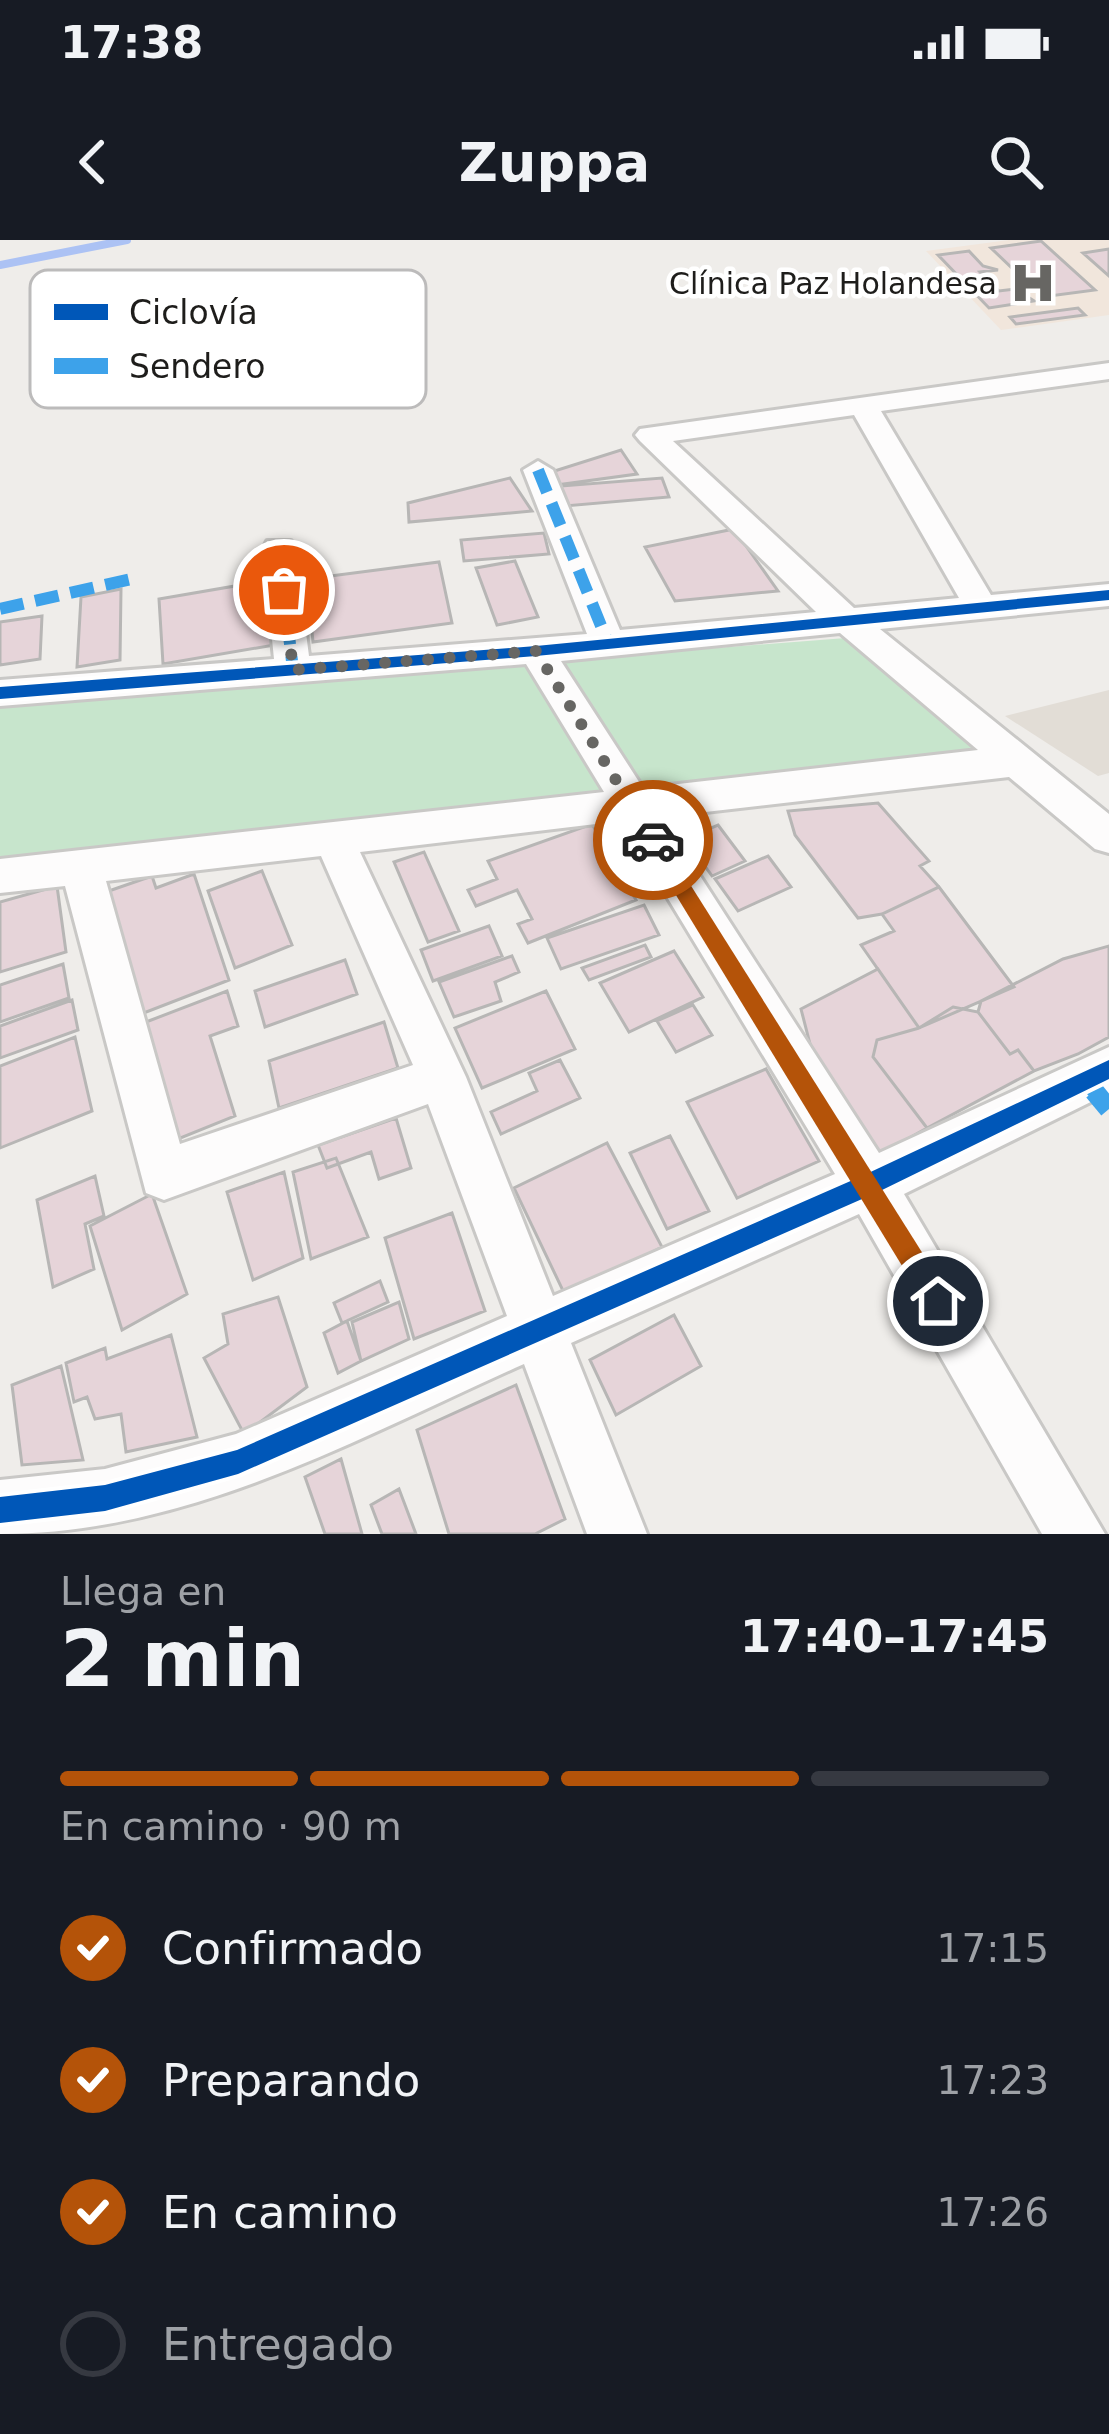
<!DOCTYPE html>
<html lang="es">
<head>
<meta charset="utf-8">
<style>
  body { margin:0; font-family:"DejaVu Sans",sans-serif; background:#20242c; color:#f1f3f6; height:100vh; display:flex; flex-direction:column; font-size:45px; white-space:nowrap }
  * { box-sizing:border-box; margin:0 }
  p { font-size:39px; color:#9ea1a6 }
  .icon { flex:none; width:66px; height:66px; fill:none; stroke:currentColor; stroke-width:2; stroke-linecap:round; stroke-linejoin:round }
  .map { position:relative; height:1294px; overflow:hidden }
  .side { display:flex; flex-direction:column; background:#171b24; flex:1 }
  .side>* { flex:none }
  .pin { position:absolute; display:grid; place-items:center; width:102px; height:102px; color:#fff; margin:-51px; border:6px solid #fff; border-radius:50%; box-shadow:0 3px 12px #0007 }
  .courier { position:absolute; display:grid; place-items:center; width:120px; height:120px; margin:-60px; border:9px solid #b45309; border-radius:50%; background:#fff; color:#222; box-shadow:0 3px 15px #0007 }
  .overview em { font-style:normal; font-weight:800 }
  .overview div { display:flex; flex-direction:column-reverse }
  .overview { display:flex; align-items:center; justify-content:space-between; height:204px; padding:0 60px }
  h1 { font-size:78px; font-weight:800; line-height:90px }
  .bar { display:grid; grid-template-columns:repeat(4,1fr); gap:18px 12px; align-content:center; height:144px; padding:0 60px }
  .bar i { height:15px; border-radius:9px; background:#363941 }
  .bar .on { background:#b45309 }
  .bar p { grid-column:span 4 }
  ol { padding:0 60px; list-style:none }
  li { display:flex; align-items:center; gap:36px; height:132px }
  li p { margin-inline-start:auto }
  li .icon { padding:12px; border-radius:50%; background:#b45309; color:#fff; stroke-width:4 }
  li:last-child { color:#9ea1a6 }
  li i { width:66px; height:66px; border:6px solid #363941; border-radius:50% }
  .status { display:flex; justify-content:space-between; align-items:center; height:84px; padding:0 60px; background:#171b24; direction:ltr }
  .status svg { height:33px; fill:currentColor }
  header { display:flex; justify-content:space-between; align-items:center; height:156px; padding:0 60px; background:#171b24; font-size:54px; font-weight:800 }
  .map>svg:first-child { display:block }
  .built { fill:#e2ddd6 }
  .medical { fill:#f1e6dc }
  .green { fill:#c7e5cc }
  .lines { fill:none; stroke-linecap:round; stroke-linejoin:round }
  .stream { stroke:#acc2f4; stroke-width:8 }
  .building { fill:#e6d4d9; stroke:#b7b6b5; stroke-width:3 }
  .street-casing { stroke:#c9c8c6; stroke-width:6 }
  .street { fill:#fdfcfc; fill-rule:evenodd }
  .quiet-far2 { stroke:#3da2ea; stroke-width:12; stroke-dasharray:24 12; stroke-linecap:butt }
  .quiet-far1 { stroke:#3da2ea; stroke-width:15; stroke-dasharray:30 15; stroke-linecap:butt }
  .quiet { stroke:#3da2ea; stroke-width:20; stroke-dasharray:38 20; stroke-linecap:butt }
  .cycleway-casing { stroke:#fff; stroke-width:8 }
  .cycleway { fill:#0057b8; fill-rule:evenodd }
  .route { fill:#b45309 }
  .done { stroke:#676663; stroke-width:12; stroke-dasharray:0 21.6 }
  .labels { text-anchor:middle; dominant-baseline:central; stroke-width:9; stroke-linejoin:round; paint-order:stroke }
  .far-poi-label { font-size:30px; fill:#1e1d1b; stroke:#fff; text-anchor:end }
  .key { fill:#fff; stroke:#bcbbbb; stroke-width:3 }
  .key-label { font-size:33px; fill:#1e1d1b }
</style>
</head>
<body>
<div class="status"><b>17:38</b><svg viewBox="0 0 49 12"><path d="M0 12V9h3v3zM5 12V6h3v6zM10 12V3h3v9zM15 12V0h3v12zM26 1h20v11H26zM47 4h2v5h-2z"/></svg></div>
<header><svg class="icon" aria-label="back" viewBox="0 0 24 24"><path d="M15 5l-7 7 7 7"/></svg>Zuppa<svg class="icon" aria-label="search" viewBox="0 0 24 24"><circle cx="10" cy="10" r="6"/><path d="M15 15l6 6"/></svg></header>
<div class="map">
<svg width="1109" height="1294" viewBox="0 0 1109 1294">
  <rect width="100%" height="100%" fill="#efedea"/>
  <path class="built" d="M1109,450V533L1098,536L1005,476Z"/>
  <path class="medical" d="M1009,0H1109V75L1001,90L926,11Z"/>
  <path class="green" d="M846,398L984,517L0,625V463Z"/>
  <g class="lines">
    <path class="stream" d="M0,25L127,0"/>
  </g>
  <path class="building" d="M1041,1L1095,50L1042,57L991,8Z
    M1109,9V36L1083,13Z
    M969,11L983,26L998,30L980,32L999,51L1015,49L1034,61L989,68L938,15Z
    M1078,68L1085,75L1016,84L1010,77Z
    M621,210L637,234L549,246L545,234Z
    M510,238L532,271L409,282L408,263Z
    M662,238L669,257L565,266L561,246Z
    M734,289L778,351L675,361L645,307Z
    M544,293L549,314L464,321L461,300Z
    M515,321L538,377L497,385L476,328Z
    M439,322L452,383L313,402L307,339Z
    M270,340L280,404L163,424L159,359Z
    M121,349L120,420L77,427L81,357Z
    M42,376L40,419L0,425V382Z
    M878,563L929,621L920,626L939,647L882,674L858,678L795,595L788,571Z
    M592,584L636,660L528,703L518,684L532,679L517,650L476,666L468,650L497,639L488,621Z
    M718,585L745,621L712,636L685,599Z
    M424,612L459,691L428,702L394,622Z
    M768,616L791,647L738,671L715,639Z
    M262,631L292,705L235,728L208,651Z
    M194,634L229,740L136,776L103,653L152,636L156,648Z
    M57,646L66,712L0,732V662Z
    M939,647L1014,747L919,788L861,705L894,691L882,674Z
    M644,665L659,695L561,729L547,698Z
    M489,686L502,716L433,741L421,710Z
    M645,705L651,717L589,740L582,728Z
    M1109,706V797L1078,814L1034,831L1018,810L1010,814L978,772L981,761L1063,719Z
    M674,711L703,757L629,792L600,743Z
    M512,716L519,732L495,742L501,761L454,777L439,742Z
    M345,720L357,754L265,787L255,751Z
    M63,724L69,758L0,782V745Z
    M878,729L919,788L877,800L873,817L927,888L877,916L818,835L801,769Z
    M227,751L238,786L210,796L235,876L178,899L146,782Z
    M546,751L575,809L482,848L455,788Z
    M72,760L78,790L0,818V786Z
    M693,765L712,795L676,812L657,781Z
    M953,767L978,772L1010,814L1018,810L1034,831L927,888L873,817L877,800L919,788Z
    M384,782L398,828L279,868L269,821Z
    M75,797L92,871L0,908V826Z
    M560,820L580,858L501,894L491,872L537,851L529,833Z
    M766,829L819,921L737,958L687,862Z
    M396,878L411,928L379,939L371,912L327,928L318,905Z
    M670,896L709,971L667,989L630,913Z
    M607,903L662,1007L566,1057L514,948Z
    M336,918L368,997L311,1019L293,932Z
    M284,932L303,1018L253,1040L227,952Z
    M95,936L104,976L85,984L94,1029L53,1047L37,960Z
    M152,954L187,1054L122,1090L90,986Z
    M452,973L485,1071L414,1099L385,998Z
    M380,1041L388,1062L342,1083L334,1063Z
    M278,1057L307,1147L244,1194L204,1118L228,1104L223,1074Z
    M399,1062L409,1099L361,1121L352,1082Z
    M674,1075L701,1126L616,1175L590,1120Z
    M347,1081L361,1121L338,1133L324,1093Z
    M171,1095L197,1197L126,1212L121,1174L95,1179L87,1157L74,1162L66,1123L105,1108L107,1119Z
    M61,1126L83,1220L22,1225L12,1145Z
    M516,1145L565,1279L535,1294H449L417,1190Z
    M341,1219L362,1294H325L305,1237Z
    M399,1249L416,1294H382L371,1265Z"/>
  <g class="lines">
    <g class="street-casing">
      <path id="street" d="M1109,123V139L881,171L991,355L1109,344V366L880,389L1109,574V613L1095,609L1009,537L662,577L879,913L1109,807V853L904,954L1105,1294H1042L859,974L571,1103L647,1294H587L524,1124C356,1199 188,1294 0,1294V1240L105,1229L236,1194L507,1076L428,864L164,960L146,953L65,646L0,653V619L604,552L526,424L0,466V440L274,419L263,309L267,301H291L295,309L309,416L587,394L523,230L538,221L553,230L620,390L816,372L640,201L635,195L640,189ZM854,175L959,358L854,368L673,201ZM840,393L978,510L643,548L561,421ZM621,581L835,934L553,1056L466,837L360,612ZM321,616L413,825L180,904L106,641Z"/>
    </g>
    <use href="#street" class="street"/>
    <path class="quiet-far2" d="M538,230L608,403
      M279,309L293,430
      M0,369L131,339"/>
    <path class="quiet-far1" d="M1085,840L1097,854"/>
    <path class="quiet" d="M1094,851L1109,869"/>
    <g class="cycleway-casing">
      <path id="cycleway" d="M1109,350V360L536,416L0,459V447L536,406Z
        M1109,820V839L878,952L238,1234L105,1271L0,1283V1257L105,1245L237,1210L862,936Z"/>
    </g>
    <use href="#cycleway" class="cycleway"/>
  </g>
  <path class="route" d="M653,593L659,595L947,1052L951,1061L947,1070L938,1073L929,1070L646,606V595Z"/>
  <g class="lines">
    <path class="done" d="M284,350L293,430L536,411L653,600"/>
  </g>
  <defs>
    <g id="hospital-bare" transform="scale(3.6)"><path d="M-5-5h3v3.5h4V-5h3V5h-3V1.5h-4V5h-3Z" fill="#676663" stroke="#fff" stroke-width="2.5" paint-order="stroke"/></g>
  </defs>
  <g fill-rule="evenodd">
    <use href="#hospital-bare" x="1033" y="43"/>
  </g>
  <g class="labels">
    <g class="far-poi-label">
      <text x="997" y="43">Clínica Paz Holandesa</text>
    </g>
  </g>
  <rect x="30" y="30" width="396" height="138" rx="18" class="key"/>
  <rect x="54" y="64" width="54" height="16" fill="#0057b8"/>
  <rect x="54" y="118" width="54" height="16" fill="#3da2ea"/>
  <g class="key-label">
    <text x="129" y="84">Ciclovía</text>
    <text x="129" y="138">Sendero</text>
  </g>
</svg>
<div class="pin" style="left:284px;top:350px;background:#ea580c"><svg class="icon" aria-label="bag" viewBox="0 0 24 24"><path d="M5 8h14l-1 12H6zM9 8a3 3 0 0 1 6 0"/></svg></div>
<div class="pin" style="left:938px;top:1061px;background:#1f2937"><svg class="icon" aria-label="home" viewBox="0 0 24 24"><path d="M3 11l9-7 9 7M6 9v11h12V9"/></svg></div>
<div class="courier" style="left:653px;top:600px"><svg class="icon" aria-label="car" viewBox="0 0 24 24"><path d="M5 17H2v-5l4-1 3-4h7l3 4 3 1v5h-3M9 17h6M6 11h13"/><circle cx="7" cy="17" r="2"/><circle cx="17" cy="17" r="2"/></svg></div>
</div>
<section class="side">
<div class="overview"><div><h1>2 min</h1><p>Llega en</p></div><em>17:40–17:45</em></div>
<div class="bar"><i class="on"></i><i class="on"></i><i class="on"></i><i></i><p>En camino · 90 m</p></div>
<ol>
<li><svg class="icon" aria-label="check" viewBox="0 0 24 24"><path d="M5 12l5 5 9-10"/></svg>Confirmado<p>17:15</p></li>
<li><svg class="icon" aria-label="check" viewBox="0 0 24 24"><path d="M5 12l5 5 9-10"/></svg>Preparando<p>17:23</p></li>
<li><svg class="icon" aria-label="check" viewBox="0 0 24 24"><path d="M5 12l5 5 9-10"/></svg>En camino<p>17:26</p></li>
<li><i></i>Entregado</li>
</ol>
</section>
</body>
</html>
